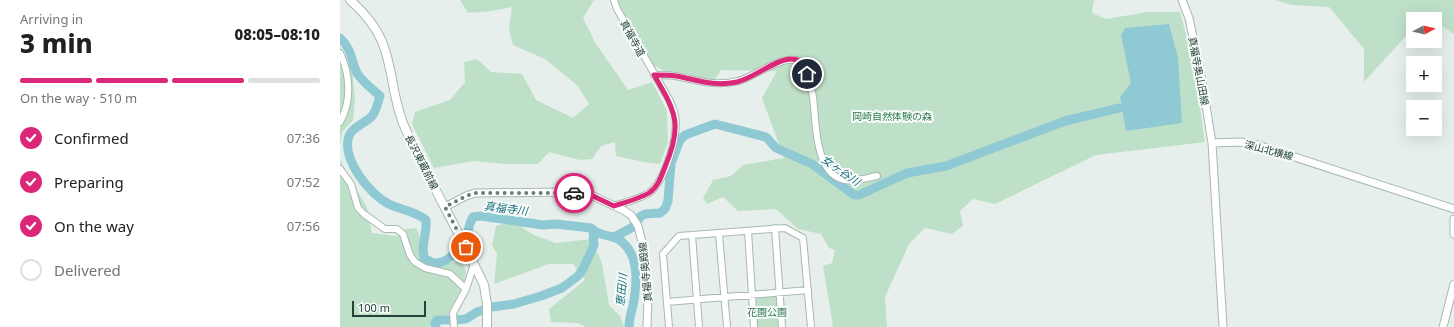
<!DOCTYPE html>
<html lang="en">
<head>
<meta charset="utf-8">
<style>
  body { margin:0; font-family:"Noto Sans","Noto Sans JP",sans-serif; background:#f6f6f6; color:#202124; height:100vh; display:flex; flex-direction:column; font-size:15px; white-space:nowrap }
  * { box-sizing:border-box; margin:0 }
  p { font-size:13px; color:#757577 }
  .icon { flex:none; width:22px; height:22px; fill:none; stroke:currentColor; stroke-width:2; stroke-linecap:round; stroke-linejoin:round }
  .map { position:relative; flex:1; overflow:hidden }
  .drawer { display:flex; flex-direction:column; background:#fff; width:340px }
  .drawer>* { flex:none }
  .needle { width:26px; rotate:83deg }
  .controls { position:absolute; left:1066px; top:12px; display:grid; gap:8px }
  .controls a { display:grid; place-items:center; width:36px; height:36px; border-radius:0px; background:#fff; box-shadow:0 4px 16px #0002; font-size:20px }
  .scale { position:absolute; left:12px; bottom:10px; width:74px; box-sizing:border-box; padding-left:4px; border:2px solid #24423a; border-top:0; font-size:11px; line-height:14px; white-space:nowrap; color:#24423a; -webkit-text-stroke:3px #f7fbf9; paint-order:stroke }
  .pin { position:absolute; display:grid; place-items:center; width:34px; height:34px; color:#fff; margin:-17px; border:2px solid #fff; border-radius:50%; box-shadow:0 1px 4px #0007 }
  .courier { position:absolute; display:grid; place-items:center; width:40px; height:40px; margin:-20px; border:3px solid #db2777; border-radius:50%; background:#fff; color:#222; box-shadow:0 1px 5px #0007 }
  .summary em { font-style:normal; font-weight:800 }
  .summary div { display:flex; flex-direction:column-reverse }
  .summary { display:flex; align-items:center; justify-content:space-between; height:68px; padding:0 20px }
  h1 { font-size:26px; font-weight:800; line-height:30px }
  .bar { display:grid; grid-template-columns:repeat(4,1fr); gap:6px 4px; align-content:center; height:48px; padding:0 20px }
  .bar i { height:5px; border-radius:3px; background:#e0e0e0 }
  .bar .active { background:#db2777 }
  .bar p { grid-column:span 4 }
  ol { padding:0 20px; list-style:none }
  li { display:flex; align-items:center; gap:12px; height:44px }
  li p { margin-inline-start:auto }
  li .icon { padding:4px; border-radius:50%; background:#db2777; color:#fff; stroke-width:4 }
  li:last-child { color:#757577 }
  li i { width:22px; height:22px; border:2px solid #e0e0e0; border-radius:50% }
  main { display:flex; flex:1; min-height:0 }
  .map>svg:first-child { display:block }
  .green { fill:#bfe0c8 }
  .water { fill:#8ec9d4 }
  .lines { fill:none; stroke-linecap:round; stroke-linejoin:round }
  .river { stroke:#8ec9d4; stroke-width:9 }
  .minor-casing { stroke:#a8b8b2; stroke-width:8 }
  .tertiary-casing { stroke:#a8b8b2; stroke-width:9 }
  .secondary-casing { stroke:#a4bbb3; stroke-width:10 }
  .minor { stroke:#fff; stroke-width:6 }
  .tertiary { stroke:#fff; stroke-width:7 }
  .secondary { stroke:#fff; stroke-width:8 }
  .done { stroke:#687f78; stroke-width:4; stroke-dasharray:0 7.2 }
  .route { stroke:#db2777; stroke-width:5 }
  .labels { text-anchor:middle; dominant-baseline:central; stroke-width:4; stroke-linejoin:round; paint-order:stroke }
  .street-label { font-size:10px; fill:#24423a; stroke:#f7fbf9 }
  .park-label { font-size:10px; fill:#2d7a4b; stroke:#f7fbf9 }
  .water-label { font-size:11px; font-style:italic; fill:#1c6f80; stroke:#f7fbf9 }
</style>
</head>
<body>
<main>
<section class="drawer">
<div class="summary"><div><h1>3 min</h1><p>Arriving in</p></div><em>08:05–08:10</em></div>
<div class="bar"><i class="active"></i><i class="active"></i><i class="active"></i><i></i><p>On the way · 510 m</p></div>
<ol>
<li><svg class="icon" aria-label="check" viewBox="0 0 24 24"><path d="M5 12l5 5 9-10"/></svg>Confirmed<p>07:36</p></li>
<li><svg class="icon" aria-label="check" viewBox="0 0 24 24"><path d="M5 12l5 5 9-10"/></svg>Preparing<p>07:52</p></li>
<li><svg class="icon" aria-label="check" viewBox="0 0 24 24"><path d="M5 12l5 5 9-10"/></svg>On the way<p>07:56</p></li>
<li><i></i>Delivered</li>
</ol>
</section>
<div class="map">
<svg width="1114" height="327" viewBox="0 0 1114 327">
  <rect width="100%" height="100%" fill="#e6efeb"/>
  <path class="green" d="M120,0H254L243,18L256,44L288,90L312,82L327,111L328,142L320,164L304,162L276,156L275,142L261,146L252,159L240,160L209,152L198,164H164L133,161L94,168L72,124L75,112L110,100L125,82L124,62L137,59L151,72L182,74L196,100L233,118L249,104L238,86L205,59L173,45L169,30L172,7L152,11L128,13Z
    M277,0H754L752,13L766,19L808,12H840C852,55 859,98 865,142L756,155L655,204L633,199L620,211L623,226L612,234L585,228L569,244L545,297L547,327H493L483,266L492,263L495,250L489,248L481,234L458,229L436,209L398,211L383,197L367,204L363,198L373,180L391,176L403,165L444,158L422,98L437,71L381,70L373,82L324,71L311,64Z
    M935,0H1114V34L1095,22V19H1090L1085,15L1081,19H1073V28L1024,82V49L989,7L952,5Z
    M0,48L12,67L15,100L13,120L2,132L0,147Z
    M0,160L27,208L32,233L57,236L66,229L76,228L80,237L79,257L88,265H102L121,260L126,272L124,283L108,315L98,317L92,320L93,327H0Z
    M172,221L194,235L216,243L251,239L262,263L269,305L280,316L284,327H246L237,323L211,322L209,309L245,280L233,264H209L154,284L157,254L152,245L156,226Z
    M438,295L441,327H416L413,297Z"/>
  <path class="water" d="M829,24L838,58L842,123L786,131L780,97L791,83L781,35L785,28Z"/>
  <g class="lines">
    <path class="river" d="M0,38C12,49 11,60 17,73C21,80 33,90 40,96C38,102 36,112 32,116C26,123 12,127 9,136C1,159 30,195 49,204C61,210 75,211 86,220V227L83,248L84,258C88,260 92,263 95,263C108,264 123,246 127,235C129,229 129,223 133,217L141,216L203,225L216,224L251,228C259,237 272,234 281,241C300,256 297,284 293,306C291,313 289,319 289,327
      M274,237L293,227L301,216L305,214L320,213L325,209L328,201L331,163L340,140L345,135L375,124L426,137L436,148L472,164L514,195H519L567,173L606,166L725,121L779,108
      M96,327L95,323L97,320H116L126,319L137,312L152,307L174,304L201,296L222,288L238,276L243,269L254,245L253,231"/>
    <g class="minor-casing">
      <path id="minor" d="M274,0L277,9L330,101C331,105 334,110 335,115C339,135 325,181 309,193C302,198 283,203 274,206
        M0,53C10,74 12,101 0,122
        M314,75C321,75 328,75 335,76C358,80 374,87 398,81C414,77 445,53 459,61C466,65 467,73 468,79C470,85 472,91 473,97C476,119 474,170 501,179C511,183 526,178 537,176
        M0,169L11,184L18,208L24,214L45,229H57L63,234L70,255L75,262L85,268L110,274L126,289
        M435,228L442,327
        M408,231L414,327
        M379,234L387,327
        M352,235L359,327
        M327,302L468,290
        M114,327L113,313L126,289L134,264
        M329,327L323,254L339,236L445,228L463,238L471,327"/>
    </g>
    <g class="tertiary-casing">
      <path id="tertiary" d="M842,0L849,18L862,81L872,143L883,327
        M872,143L901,142L918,145L1114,209
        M105,207L126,196L135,193L228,192L253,196L283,210L291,215L298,226L304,250L308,299L307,327
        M1114,219V234
        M1103,327L1114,284"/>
    </g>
    <g class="secondary-casing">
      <path id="secondary" d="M10,0C42,28 47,49 54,90C57,103 59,115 65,128C89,181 119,231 144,285L147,304V327"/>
    </g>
    <use href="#minor" class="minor"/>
    <use href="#tertiary" class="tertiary"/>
    <use href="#secondary" class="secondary"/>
  </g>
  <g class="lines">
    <path class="done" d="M126,247L105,207L126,196L135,193H234"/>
    <path class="route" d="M234,193L253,196L274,206C283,203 301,198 309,193C318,187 321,177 325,167C343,125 336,112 314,75C321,75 329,75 336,76C358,80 373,87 397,82C414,78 436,59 451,59C461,59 464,65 467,74"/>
  </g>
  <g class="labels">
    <g class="street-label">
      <text transform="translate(293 38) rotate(61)">真福寺道</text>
      <text transform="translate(859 71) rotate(79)">真福寺奥山田線</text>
      <text transform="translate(929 150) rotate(15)">深山北横線</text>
      <text transform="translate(82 162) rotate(63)">長沢東蔵前線</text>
      <text transform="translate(305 272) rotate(-96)">真福寺奥殿線</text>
    </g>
    <g class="park-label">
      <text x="552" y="116">岡崎自然体験の森</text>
      <text x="427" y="312">花園公園</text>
    </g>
    <g class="water-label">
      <text transform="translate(501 170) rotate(35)">女ヶ谷川</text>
      <text transform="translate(166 208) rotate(7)">真福寺川</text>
      <text transform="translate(281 290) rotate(-85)">恵田川</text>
    </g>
  </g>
</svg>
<div class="controls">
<a><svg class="needle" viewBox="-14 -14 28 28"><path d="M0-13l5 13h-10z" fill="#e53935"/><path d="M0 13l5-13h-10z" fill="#757577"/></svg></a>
<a>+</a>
<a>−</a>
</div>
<div class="scale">100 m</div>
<div class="pin" style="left:126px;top:247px;background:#ea580c"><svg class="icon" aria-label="bag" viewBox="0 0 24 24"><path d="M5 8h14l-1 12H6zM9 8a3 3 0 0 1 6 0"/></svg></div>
<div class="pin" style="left:467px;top:74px;background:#1f2937"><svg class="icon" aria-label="home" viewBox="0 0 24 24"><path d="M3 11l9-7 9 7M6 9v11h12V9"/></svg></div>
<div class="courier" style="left:234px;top:193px"><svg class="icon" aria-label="car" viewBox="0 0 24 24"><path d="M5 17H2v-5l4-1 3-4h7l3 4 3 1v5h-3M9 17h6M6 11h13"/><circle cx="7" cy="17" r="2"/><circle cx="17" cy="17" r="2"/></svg></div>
</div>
</main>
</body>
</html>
